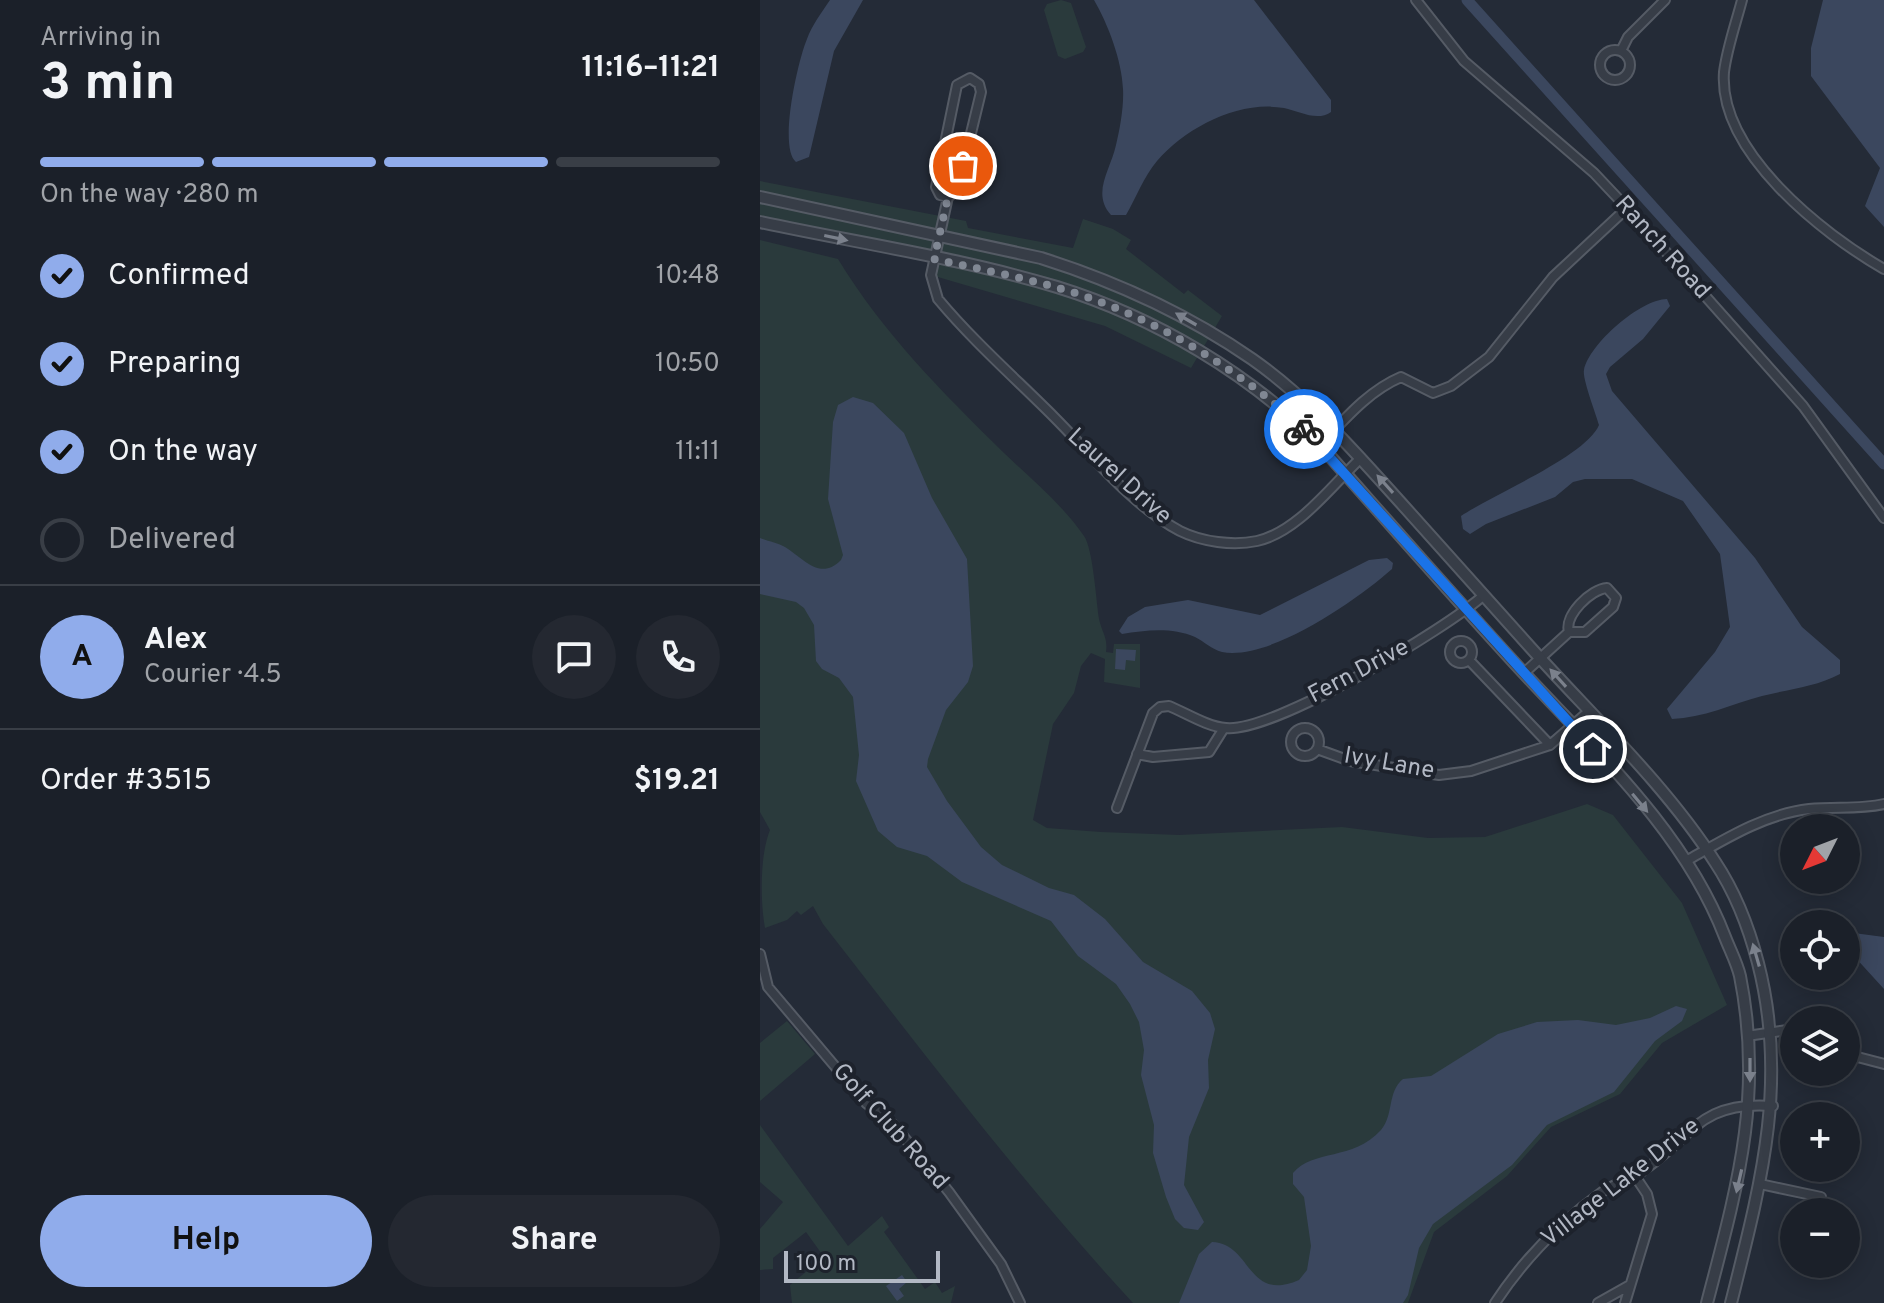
<!DOCTYPE html>
<html lang="en">
<head>
<meta charset="utf-8">
<style>
  body { margin:0; font-family:Overpass,sans-serif; background:#242831; color:#f1f3f6; height:100vh; display:flex; flex-direction:column; font-size:30px; white-space:nowrap }
  * { box-sizing:border-box; margin:0 }
  p { font-size:26px; color:#a0a3a8 }
  .icon { flex:none; width:44px; height:44px; fill:none; stroke:currentColor; stroke-width:2; stroke-linecap:round; stroke-linejoin:round }
  .map { position:relative; flex:1; overflow:hidden }
  .details { display:flex; flex-direction:column; background:#1b2029; width:760px }
  .details>* { flex:none }
  .needle { width:52px; rotate:228deg }
  .buttons { position:absolute; left:1020px; top:814px; display:grid; gap:16px }
  .buttons a { display:grid; place-items:center; width:80px; height:80px; border-radius:50%; background:#1b2029; box-shadow:0 4px 20px #0003,0 0 0 2px #393e46; font-size:40px }
  .scale { position:absolute; left:24px; bottom:20px; width:156px; box-sizing:border-box; padding-left:8px; border:4px solid #b2b8c4; border-top:0; font-size:22px; line-height:28px; white-space:nowrap; color:#b2b8c4; -webkit-text-stroke:6px #1d222c; paint-order:stroke }
  .pin { position:absolute; display:grid; place-items:center; width:68px; height:68px; color:#fff; margin:-34px; border:4px solid #fff; border-radius:50%; box-shadow:0 2px 8px #0007 }
  .courier { position:absolute; display:grid; place-items:center; width:80px; height:80px; margin:-40px; border:6px solid #1a73e8; border-radius:50%; background:#fff; color:#222; box-shadow:0 2px 10px #0007 }
  .summary em { font-style:normal; font-weight:700 }
  .summary div { display:flex; flex-direction:column-reverse }
  .summary { display:flex; align-items:center; justify-content:space-between; height:136px; padding:0 40px }
  h1 { font-size:52px; font-weight:700; line-height:60px }
  .bar { display:grid; grid-template-columns:repeat(4,1fr); gap:12px 8px; align-content:center; height:96px; padding:0 40px }
  .bar i { height:10px; border-radius:6px; background:#393e46 }
  .bar .active { background:#90aceb }
  .bar p { grid-column:span 4 }
  .line { display:flex; align-items:center; gap:20px; padding:0 40px; border-top:2px solid #393e46 }
  .line div { flex:1 }
  .round { display:grid; place-items:center; flex:none; width:84px; height:84px; border-radius:42px; background:#242831 }
  ol { padding:0 40px; list-style:none }
  li { display:flex; align-items:center; gap:24px; height:88px }
  li p { margin-inline-start:auto }
  li .icon { padding:8px; border-radius:50%; background:#90aceb; color:#111; stroke-width:4 }
  li:last-child { color:#a0a3a8 }
  li i { width:44px; height:44px; border:4px solid #393e46; border-radius:50% }
  .button { display:flex; gap:16px; margin-top:auto; padding:16px 40px }
  .button a { flex:1; height:92px; border-radius:48px; background:#90aceb; color:#111; font-size:32px; font-weight:700; line-height:92px; text-align:center }
  .button a+a { background:#242831; color:#f1f3f6 }
  main { display:flex; flex:1; min-height:0 }
  .map>svg:first-child { display:block }
  .green { fill:#2a3a3c }
  .water { fill:#3b475e }
  .lines { fill:none; stroke-linecap:round; stroke-linejoin:round }
  .canal { stroke:#3b475e; stroke-width:11 }
  .minor-casing { stroke:#555b65; stroke-width:12 }
  .tertiary-casing { stroke:#555b65; stroke-width:14 }
  .minor { stroke:#373d47; stroke-width:8 }
  .tertiary { stroke:#373d47; stroke-width:10 }
  .oneway { fill:#7b818c }
  .done { stroke:#808793; stroke-width:8; stroke-dasharray:0 14.4 }
  .route { stroke:#1a73e8; stroke-width:10 }
  .labels { text-anchor:middle; dominant-baseline:central; stroke-width:8; stroke-linejoin:round; paint-order:stroke }
  .street-label { font-size:24px; fill:#b2b8c4; stroke:#1d222c }
</style>
</head>
<body>
<main>
<section class="details">
<div class="summary"><div><h1>3 min</h1><p>Arriving in</p></div><em>11:16–11:21</em></div>
<div class="bar"><i class="active"></i><i class="active"></i><i class="active"></i><i></i><p>On the way · 280 m</p></div>
<ol>
<li><svg class="icon" aria-label="check" viewBox="0 0 24 24"><path d="M5 12l5 5 9-10"/></svg>Confirmed<p>10:48</p></li>
<li><svg class="icon" aria-label="check" viewBox="0 0 24 24"><path d="M5 12l5 5 9-10"/></svg>Preparing<p>10:50</p></li>
<li><svg class="icon" aria-label="check" viewBox="0 0 24 24"><path d="M5 12l5 5 9-10"/></svg>On the way<p>11:11</p></li>
<li><i></i>Delivered</li>
</ol>
<div class="line" style="height:144px"><b class="round" style="background:#90aceb;color:#111">A</b><div><b>Alex</b><p>Courier · 4.5</p></div><a class="round"><svg class="icon" aria-label="chat" viewBox="0 0 24 24"><path d="M4 5h16v11H9l-5 4z"/></svg></a><a class="round"><svg class="icon" aria-label="phone" viewBox="0 0 24 24"><path d="M5 4h4l2 5-3 2q2 4 5 5l2-3 5 2v4C11 20 4 13 5 4z"/></svg></a></div>
<div class="line" style="height:104px"><div>Order #3515</div><b>$19.21</b></div>
<div class="button"><a>Help</a><a>Share</a></div>
</section>
<div class="map">
<svg width="1124" height="1303" viewBox="0 0 1124 1303">
  <rect width="100%" height="100%" fill="#242b37"/>
  <path class="green" d="M301,0L311,3L326,47L323,52L305,59L298,56L284,10L287,4Z
    M0,181L206,221L208,228L313,248L323,219L353,229L371,240L366,249L424,294L428,290L462,316L431,368L345,326L171,275L174,260L0,222Z
    M0,240L78,259C123,333 182,392 244,453C271,479 302,504 324,536C333,549 336,599 339,619C342,633 348,637 346,652L353,653L354,644H380V688L344,682L345,659L331,653L321,666L314,693L293,724L273,820L287,828L341,832L419,835L582,827L668,838L725,837L827,804L853,815L922,903L967,1005L902,1043L860,1094L791,1127L747,1176L674,1232L648,1303H373C262,1183 163,1052 63,924L53,906L41,915L37,911L27,920L5,928C0,901 0,854 10,830L0,812Z
    M27,1021L55,1054L0,1101V1043Z
    M0,1125L88,1246L122,1216L129,1227L124,1232L165,1289L175,1282L182,1293L195,1286L191,1303H32L30,1285L64,1257L46,1232L13,1258V1269L0,1270V1229L23,1202L0,1182Z"/>
  <path class="water" d="M70,0H103L74,51L49,157L36,162C18,148 38,60 47,39C52,25 62,12 70,0Z
    M334,0H494L571,100V112C557,122 539,111 524,108C478,100 426,128 397,161C384,176 376,198 366,215H351C331,193 351,169 356,145C360,129 364,106 363,89C362,61 348,24 334,0Z
    M1063,0H1124V227L1105,206L1120,168L1051,76V48Z
    M907,299L910,306L883,339L850,367L846,374L852,391L995,558L1042,627L1080,660V674C1056,687 1029,689 1002,696C972,704 943,718 912,719L907,709L955,652L970,627L960,554L923,501L872,479H825L813,482L795,497L726,524L710,534L703,529L701,516C734,494 826,456 839,425C836,414 822,378 824,370C829,344 881,299 907,299Z
    M93,397L113,403L144,433L172,498L207,559L213,666L208,682L186,710L168,759L167,767L187,801L221,847L242,865L289,888L314,895L345,919L383,962L432,991L450,1013L455,1029L448,1060L449,1088L429,1137L424,1185L444,1222L438,1230L424,1228L415,1219L406,1197L393,1153L394,1125L381,1075L384,1050L379,1022L370,1004L356,984L318,956L291,921L202,882L167,856L137,847L118,831L96,781L99,755L93,697L79,678L62,669L56,661L54,625L44,608L36,602L0,594V538C8,541 18,543 25,547C42,557 60,582 81,560L83,555L68,499L73,422L78,405Z
    M627,558L633,563L632,569C597,600 510,661 462,652C451,649 445,642 435,637C412,627 386,630 362,634L359,631L368,617L385,607L428,600L500,615L609,560Z
    M356,649L376,650L375,661L366,660L365,670L355,669Z
    M1086,932L1124,937V989L1093,955L1086,954Z
    M916,1006L927,1009L922,1021L895,1041L854,1092L787,1125L752,1165L673,1224L659,1248L648,1295L643,1303H419L439,1254L452,1242C492,1243 486,1303 539,1280L547,1270L551,1246L544,1197L533,1184V1173C553,1149 593,1161 621,1130C634,1115 627,1092 643,1079L671,1076L738,1034L777,1022L818,1020L856,1025L890,1018Z
    M142,1275L147,1282L139,1289L144,1296L137,1301L126,1286Z"/>
  <g class="lines">
    <path class="canal" d="M707,0L1124,464"/>
    <g class="minor-casing">
      <path id="minor" d="M656,0L704,61L834,173L867,208L1043,406L1124,518
        M982,0C976,23 967,48 964,72C958,152 1063,234 1124,269
        M840 65a15 15 0 1 1 30 0a15 15 0 1 1-30 0Z
        M861,51L868,37L905,0
        M188,197L180,195L176,187L197,85L210,78L219,84L221,92L197,191L188,197L171,275L178,299C213,341 255,378 294,417C332,455 371,505 420,531C442,542 473,546 497,541C538,532 572,485 601,458
        M560,445C584,420 608,391 641,377L673,393L691,386L729,357L793,277L867,208
        M847,588L856,598L853,607L825,632H809C804,615 831,589 847,588Z
        M690 652a11 11 0 1 1 22 0a11 11 0 1 1-22 0Z
        M709,660L790,745
        M764,673L809,632
        M531 742a14 14 0 1 1 28 0a14 14 0 1 1-28 0Z
        M557,749L590,761L679,775L711,771L790,745L828,712
        M377,754L393,757L449,752L464,728
        M357,808L393,713L400,707L409,706C426,713 448,727 466,728C513,733 686,629 724,595
        M928,860C965,839 1005,814 1049,809C1074,806 1099,810 1124,804
        M0,954L8,987L106,1103L134,1125L189,1192L241,1264L260,1303
        M987,1036L1034,1029
        M1086,1054L1124,1064
        M1000,1184L1061,1197
        M735,1303C764,1259 799,1223 842,1192C852,1185 865,1182 875,1176C931,1142 935,1100 1013,1106
        M838,1303L870,1285
        M865,1303L892,1214L887,1194L875,1176"/>
    </g>
    <g class="tertiary-casing">
      <path id="tertiary" d="M0,197L281,258C357,282 427,314 492,359C549,399 595,452 641,503C684,551 727,599 770,647C831,715 906,785 955,862C975,892 989,928 998,963C1029,1083 1000,1187 971,1303
        M0,222C98,243 200,258 297,287C394,317 489,373 560,445C623,516 685,587 749,657C827,743 923,827 965,937C970,950 977,963 980,976C1004,1096 977,1188 947,1303"/>
    </g>
    <use href="#minor" class="minor"/>
    <use href="#tertiary" class="tertiary"/>
  </g>
  <defs><path id="oneway-solid" d="M-6-.8H1V-3.2L6.5 0L1 3.2V.8H-6Z" transform="scale(2)"/></defs>
  <g class="oneway">
    <use href="#oneway-solid" transform="translate(76 238) rotate(12)"/>
    <use href="#oneway-solid" transform="translate(426 319) rotate(-150)"/>
    <use href="#oneway-solid" transform="translate(625 484) rotate(-132)"/>
    <use href="#oneway-solid" transform="translate(798 678) rotate(-132)"/>
    <use href="#oneway-solid" transform="translate(880 803) rotate(50)"/>
    <use href="#oneway-solid" transform="translate(996 955) rotate(-106)"/>
    <use href="#oneway-solid" transform="translate(990 1070) rotate(90)"/>
    <use href="#oneway-solid" transform="translate(979 1181) rotate(103)"/>
  </g>
  <g class="lines">
    <path class="done" d="M203,166L197,191L188,197L174,259C214,268 255,276 295,287C386,312 475,366 544,429"/>
    <path class="route" d="M544,429L833,749"/>
  </g>
  <g class="labels">
    <g class="street-label">
      <text transform="translate(902 248) rotate(48)">Ranch Road</text>
      <text transform="translate(359 477) rotate(42)">Laurel Drive</text>
      <text transform="translate(599 672) rotate(-28)">Fern Drive</text>
      <text transform="translate(629 764) rotate(10)">Ivy Lane</text>
      <text transform="translate(130 1127) rotate(48)">Golf Club Road</text>
      <text transform="translate(861 1183) rotate(-38)">Village Lake Drive</text>
    </g>
  </g>
</svg>
<div class="buttons">
<a><svg class="needle" viewBox="-14 -14 28 28"><path d="M0-13l5 13h-10z" fill="#e53935"/><path d="M0 13l5-13h-10z" fill="#a0a3a8"/></svg></a>
<a><svg class="icon" aria-label="locate" viewBox="0 0 24 24"><circle cx="12" cy="12" r="6"/><path d="M12 2v4M12 18v4M2 12h4M18 12h4"/></svg></a>
<a><svg class="icon" aria-label="layers" viewBox="0 0 24 24"><path d="M12 4l9 5-9 5-9-5zM3 14l9 5 9-5"/></svg></a>
<a>+</a>
<a>−</a>
</div>
<div class="scale">100 m</div>
<div class="pin" style="left:203px;top:166px;background:#ea580c"><svg class="icon" aria-label="bag" viewBox="0 0 24 24"><path d="M5 8h14l-1 12H6zM9 8a3 3 0 0 1 6 0"/></svg></div>
<div class="pin" style="left:833px;top:749px;background:#1f2937"><svg class="icon" aria-label="home" viewBox="0 0 24 24"><path d="M3 11l9-7 9 7M6 9v11h12V9"/></svg></div>
<div class="courier" style="left:544px;top:429px"><svg class="icon" aria-label="bike" viewBox="0 0 24 24"><circle cx="6" cy="16" r="4"/><circle cx="18" cy="16" r="4"/><path d="M6 16l4-8h5l3 8M10 8l3 8H6M13 5h3"/></svg></div>
</div>
</main>
</body>
</html>
